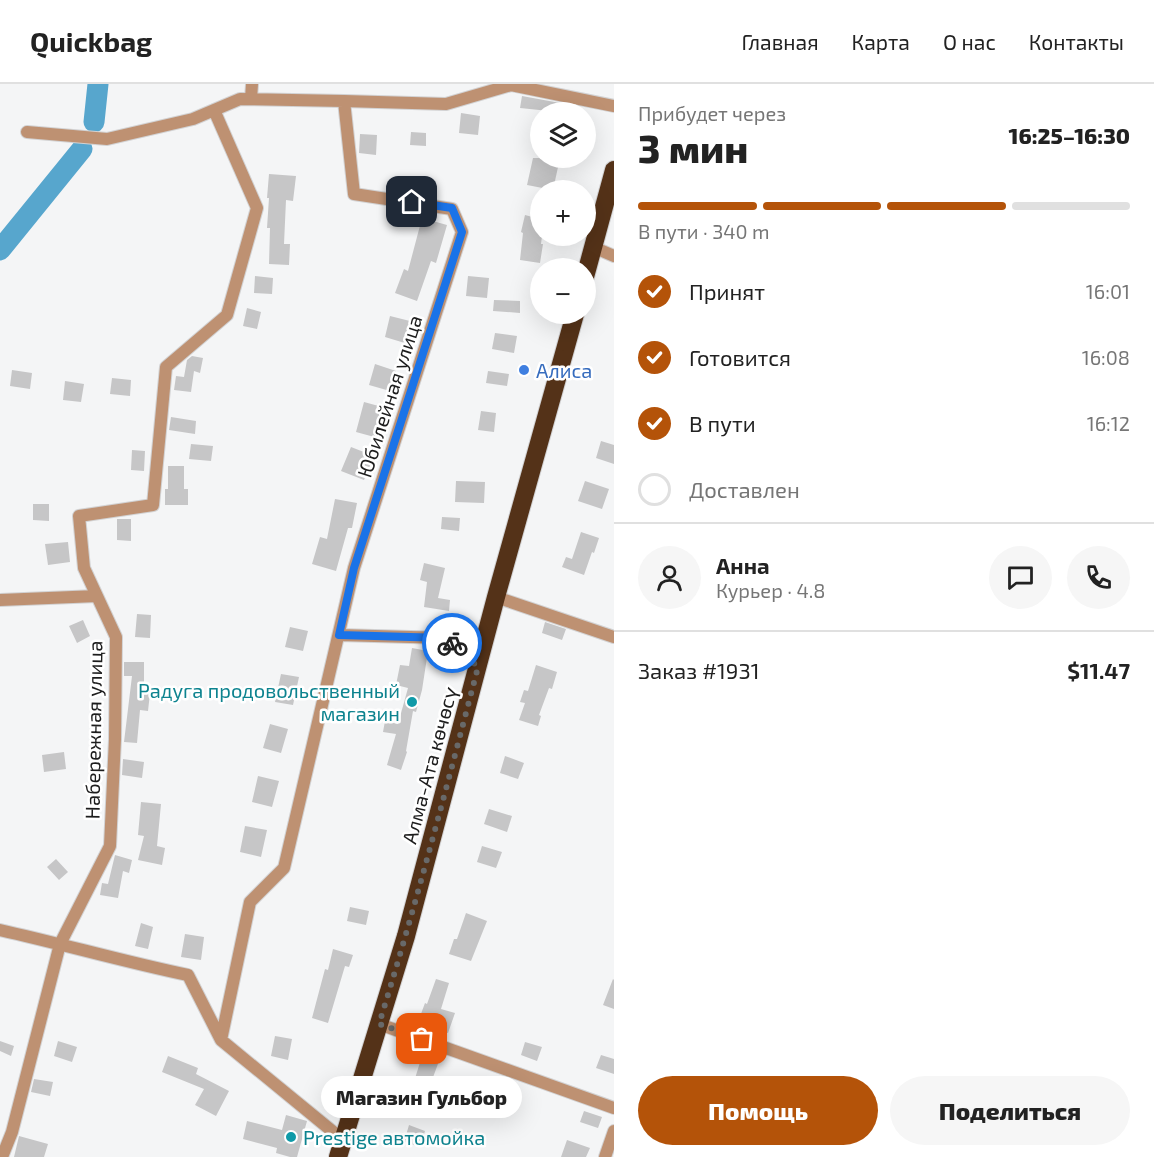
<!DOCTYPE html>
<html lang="ru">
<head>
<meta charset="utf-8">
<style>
  body { margin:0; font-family:"Exo 2",sans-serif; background:#f6f6f6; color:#222; height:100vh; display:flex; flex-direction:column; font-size:22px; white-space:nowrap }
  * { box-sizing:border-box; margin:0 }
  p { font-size:20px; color:#767676 }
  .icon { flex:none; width:33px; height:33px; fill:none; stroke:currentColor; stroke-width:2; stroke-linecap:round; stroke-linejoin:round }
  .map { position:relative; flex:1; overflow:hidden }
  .side { display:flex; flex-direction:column; background:#fff; width:540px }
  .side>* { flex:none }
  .fabs { position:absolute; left:530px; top:18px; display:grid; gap:12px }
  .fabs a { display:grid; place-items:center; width:66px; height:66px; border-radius:50%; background:#fff; box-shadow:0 6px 24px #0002; font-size:30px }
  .pin { position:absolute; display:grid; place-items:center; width:51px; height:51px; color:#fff; margin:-26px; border-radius:12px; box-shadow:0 3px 9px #0006 }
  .courier { position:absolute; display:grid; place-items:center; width:60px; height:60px; margin:-30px; border:4px solid #1a73e8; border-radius:50%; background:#fff; color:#222; box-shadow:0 2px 8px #0007 }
  .bubble { position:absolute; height:42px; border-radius:21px; background:#fff; box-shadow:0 6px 24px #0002; font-size:20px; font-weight:800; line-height:42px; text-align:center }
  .summary em { font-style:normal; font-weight:800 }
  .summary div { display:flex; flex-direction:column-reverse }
  .summary { display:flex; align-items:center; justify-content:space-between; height:102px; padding:0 24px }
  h1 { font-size:39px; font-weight:800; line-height:45px }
  .bar { display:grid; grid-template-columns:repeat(4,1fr); gap:9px 6px; align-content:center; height:72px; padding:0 24px }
  .bar i { height:8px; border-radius:4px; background:#e0e0e0 }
  .bar .on { background:#b45309 }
  .bar p { grid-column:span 4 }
  .line { display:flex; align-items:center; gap:15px; padding:0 24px; border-top:2px solid #e0e0e0 }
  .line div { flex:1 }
  .round { display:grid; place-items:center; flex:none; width:63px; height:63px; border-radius:32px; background:#f6f6f6 }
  ol { padding:0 24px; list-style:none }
  li { display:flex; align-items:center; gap:18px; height:66px }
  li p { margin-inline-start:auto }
  li .icon { padding:6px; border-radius:50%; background:#b45309; color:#fff; stroke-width:4 }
  li:last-child { color:#767676 }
  li i { width:33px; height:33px; border:3px solid #e0e0e0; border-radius:50% }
  .action { display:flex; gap:12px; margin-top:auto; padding:12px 24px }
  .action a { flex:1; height:69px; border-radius:36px; background:#b45309; color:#fff; font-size:24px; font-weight:800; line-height:69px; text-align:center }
  .action a+a { background:#f6f6f6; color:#222 }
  header { display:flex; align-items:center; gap:36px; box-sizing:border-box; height:84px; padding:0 30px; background:#fff; border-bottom:2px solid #e0e0e0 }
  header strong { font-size:28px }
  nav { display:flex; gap:33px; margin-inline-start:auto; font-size:21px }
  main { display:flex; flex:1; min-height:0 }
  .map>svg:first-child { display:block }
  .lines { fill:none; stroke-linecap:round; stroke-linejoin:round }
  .river { stroke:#57a6cd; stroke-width:21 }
  .building { fill:#c6c6c7 }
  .street-casing { stroke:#d2d2d3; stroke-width:14 }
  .highway-casing { stroke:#d2d2d3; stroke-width:20 }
  .street { stroke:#be9172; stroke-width:12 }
  .highway { stroke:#543218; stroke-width:18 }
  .done { stroke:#686969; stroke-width:6; stroke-dasharray:0 10.8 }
  .route { stroke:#1a73e8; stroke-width:8 }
  .shop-dot { fill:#3f7fe0; stroke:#fff; stroke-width:2 }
  .culture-dot { fill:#0f9aa8; stroke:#fff; stroke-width:2 }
  .labels { text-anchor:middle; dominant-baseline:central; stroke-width:5; stroke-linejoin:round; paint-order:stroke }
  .shop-label { font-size:20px; fill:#366cbe; stroke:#fff; text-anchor:start }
  .street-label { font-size:20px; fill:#1d1d1d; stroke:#fff }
  .culture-label { font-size:20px; fill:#0d838f; stroke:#fff; text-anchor:end }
</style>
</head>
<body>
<header>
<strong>Quickbag</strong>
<nav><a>Главная</a><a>Карта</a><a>О нас</a><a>Контакты</a></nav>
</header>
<main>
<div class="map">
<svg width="614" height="1073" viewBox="0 0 614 1073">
  <rect width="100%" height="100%" fill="#f4f5f6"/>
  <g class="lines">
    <path class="river" d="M94,38L98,0
      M0,166L82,65"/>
  </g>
  <path class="building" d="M522,12L560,19L559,28L520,24Z
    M461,29L480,32L478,51L459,49Z
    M411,48L426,49V62L410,61Z
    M360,50L377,51L376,71L359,69Z
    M533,74H560L553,106L527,101Z
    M269,90L296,92L293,117L286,116L284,160H290L289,181L269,180L270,144H267L269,114H267Z
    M525,131L540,135V152H542L541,160H543L540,179L520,176L523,149L521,148Z
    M422,134L447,141L436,179L431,177L417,217L395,209L404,185L408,187Z
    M255,192L273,194L272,210L254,209Z
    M468,192L489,194L487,214L466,212Z
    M494,216L520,217V229L493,227Z
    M247,224L261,228L257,245L243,242Z
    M390,232L414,238L408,260L385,253Z
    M495,249L517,252L514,269L492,265Z
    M192,272L203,274L200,289L194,287L191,308L174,306L176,292L184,293L187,276Z
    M375,280L396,287L390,307L369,301Z
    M12,286L32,289L30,305L10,302Z
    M488,287L509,290L507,302L486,299Z
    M112,294L131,296L130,312L110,310Z
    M65,297L84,300L81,318L63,316Z
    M364,318L386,324L378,354L356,348Z
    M481,327L496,329L494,348L478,346Z
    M171,333L196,337L195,350L169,346Z
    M601,357L614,361V380L596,374Z
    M191,360L213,362L211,377L189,375Z
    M351,363L374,372L364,396L341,387Z
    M132,366L145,367L144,387L131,386Z
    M168,382H184V405H188V421H165V405H168Z
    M456,397L485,398L484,419L455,418Z
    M585,397L609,405L602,425L578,417Z
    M335,415L357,419L352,444H348L336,487L312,480L320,453L327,455Z
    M33,420H49V437L33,436Z
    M442,433L460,434L459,447L441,445Z
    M117,435H131V457L117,456Z
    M581,448L599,454L594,469L592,468L584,491L562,483L566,473L572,475Z
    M68,458L70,478L48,481L45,460Z
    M424,479L445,484L438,514L450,516L449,527L424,523L427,498L420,496Z
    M137,530L151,531L150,554L135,553Z
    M83,536L90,552L77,559L69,542Z
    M545,538L566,545L562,556L542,549Z
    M290,543L308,547L303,567L285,563Z
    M412,564L428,567L422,606L416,628L413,627L406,667L407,668L401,686L387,681L396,650L383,648L385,637L398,640L408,604L396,601L400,581L409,582Z
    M124,578H144V608L150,609L148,627L140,626L137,659L124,658L132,592H124Z
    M536,581L557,588L552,605L549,604L539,631L541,632L538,642L519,636L525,619L520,618L524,606L528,607Z
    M281,590L299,593L293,621L275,618Z
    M270,640L288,645L281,669L263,664Z
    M64,668L66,685L44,688L42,671Z
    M505,672L524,679L518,695L500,689Z
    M123,675L144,678L142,694L122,691Z
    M258,692L279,697L272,723L252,718Z
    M141,718L161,720L157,762L165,764L162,781L138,776L144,752L138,751Z
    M489,725L512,732L507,748L484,740Z
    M245,742L267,746L261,773L240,768Z
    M482,762L502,768L496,784L477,778Z
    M115,771L132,776L129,789L123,787L118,814L100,811L102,799L108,800Z
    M56,775L68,788L59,796L47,783Z
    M350,823L369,827L366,841L347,837Z
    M466,829L487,837L471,877L449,870L454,855H457Z
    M141,839L153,843L148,865L135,862Z
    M185,850L204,853L201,876L181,873Z
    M333,865L353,871L349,883L345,882L328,939L312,934L325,885L328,886Z
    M436,895L449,899L441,925L455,929L448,949L418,938L425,919L427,920Z
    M613,895L614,896V925L603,921Z
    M275,952L292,955L288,976L271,972Z
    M0,957L14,962L11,972L0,967Z
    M58,957L77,963L72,978L54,972Z
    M525,958L542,963L537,977L521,971Z
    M601,971L614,975V990L596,984Z
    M168,972L198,984L196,990L229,1007L216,1032L195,1021L204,1005L162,988Z
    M422,972L439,977L428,1007L439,1011L432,1029L407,1020Z
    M499,994L516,1000L510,1016L494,1010Z
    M34,995L53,998L50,1012L31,1008Z
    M584,1027L602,1033L598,1044L580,1038Z
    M286,1031L307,1037L297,1073H290L276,1069L277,1064L243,1055L247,1037L282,1046Z
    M409,1041L425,1047L420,1063L404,1058Z
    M19,1052L48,1060L44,1073H14Z
    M567,1056L590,1064L586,1073H561Z"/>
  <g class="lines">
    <g class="street-casing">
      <path id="street" d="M251,15L252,0
        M27,48L107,55L193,35L240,15L344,17
        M593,163L614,172
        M496,513L614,553
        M0,516L97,512
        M339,551L446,554L478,583
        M0,846C63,860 125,878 188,891L221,956L343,1056
        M379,940L614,1024
        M221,956L250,818L284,784L354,484L462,148L452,125L354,110L344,17L446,20L511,1L614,22
        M2,1073L12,1048L60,860L110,762L115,655L116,553L84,484L79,432L153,421L166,283L227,231L257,124L214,26
        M605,1073L614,1047"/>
    </g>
    <g class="highway-casing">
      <path id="highway" d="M585,193L614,86
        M338,1073L406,852L496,513L575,230"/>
    </g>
    <use href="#street" class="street"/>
    <use href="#highway" class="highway"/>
  </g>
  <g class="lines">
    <path class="done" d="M422,955L379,940C416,821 447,702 478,583L452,559"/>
    <path class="route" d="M412,118L452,124L462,148L354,484L339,551L446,554L452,559"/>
  </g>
  <circle class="shop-dot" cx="524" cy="286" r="6"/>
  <g class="culture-dot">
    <circle cx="412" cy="618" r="6"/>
    <circle cx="291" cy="1053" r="6"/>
  </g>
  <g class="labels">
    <g class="shop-label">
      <text x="536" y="286">Алиса</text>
    </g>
    <g class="street-label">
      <text transform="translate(389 312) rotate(-72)">Юбилейная улица</text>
      <text transform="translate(93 646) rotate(-89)">Набережная улица</text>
      <text transform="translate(429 681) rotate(-75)">Алма-Ата көчөсү</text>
    </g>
    <g class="culture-label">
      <text x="400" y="606">Радуга продовольственный<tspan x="400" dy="23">магазин</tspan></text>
      <text x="303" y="1053" text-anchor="start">Prestige автомойка</text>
    </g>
  </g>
</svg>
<div class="fabs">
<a><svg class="icon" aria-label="layers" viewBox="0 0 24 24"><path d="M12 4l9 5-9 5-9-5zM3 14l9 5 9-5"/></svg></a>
<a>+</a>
<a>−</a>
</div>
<div class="pin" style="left:422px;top:955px;background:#ea580c"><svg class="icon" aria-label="bag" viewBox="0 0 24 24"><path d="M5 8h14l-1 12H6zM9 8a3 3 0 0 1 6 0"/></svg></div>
<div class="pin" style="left:412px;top:118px;background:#1f2937"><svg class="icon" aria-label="home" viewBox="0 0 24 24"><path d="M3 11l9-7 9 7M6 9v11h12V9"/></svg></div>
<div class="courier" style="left:452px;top:559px"><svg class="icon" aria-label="bike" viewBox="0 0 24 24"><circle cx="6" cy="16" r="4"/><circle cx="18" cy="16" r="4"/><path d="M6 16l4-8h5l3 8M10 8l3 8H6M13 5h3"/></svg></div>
<div class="bubble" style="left:321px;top:992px;width:201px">Магазин Гульбор</div>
</div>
<section class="side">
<div class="summary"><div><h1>3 мин</h1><p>Прибудет через</p></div><em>16:25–16:30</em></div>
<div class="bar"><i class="on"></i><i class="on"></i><i class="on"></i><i></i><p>В пути · 340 m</p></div>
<ol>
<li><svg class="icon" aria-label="check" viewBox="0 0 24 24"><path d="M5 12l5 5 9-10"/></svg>Принят<p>16:01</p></li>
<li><svg class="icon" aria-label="check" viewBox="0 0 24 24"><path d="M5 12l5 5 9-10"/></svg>Готовится<p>16:08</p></li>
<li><svg class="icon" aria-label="check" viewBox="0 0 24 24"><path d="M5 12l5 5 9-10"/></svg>В пути<p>16:12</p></li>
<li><i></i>Доставлен</li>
</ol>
<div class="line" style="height:108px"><a class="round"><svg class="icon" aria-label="person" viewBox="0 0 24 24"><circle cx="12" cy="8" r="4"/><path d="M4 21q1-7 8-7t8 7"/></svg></a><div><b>Анна</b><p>Курьер · 4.8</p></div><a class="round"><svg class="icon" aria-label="chat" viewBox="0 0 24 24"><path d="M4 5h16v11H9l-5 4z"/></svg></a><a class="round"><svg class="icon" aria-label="phone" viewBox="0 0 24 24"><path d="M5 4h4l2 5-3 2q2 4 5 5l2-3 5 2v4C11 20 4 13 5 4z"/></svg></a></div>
<div class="line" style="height:78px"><div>Заказ #1931</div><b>$11.47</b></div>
<div class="action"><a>Помощь</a><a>Поделиться</a></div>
</section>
</main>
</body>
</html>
